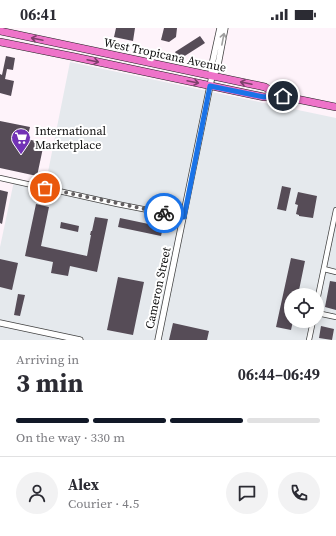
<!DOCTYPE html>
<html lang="en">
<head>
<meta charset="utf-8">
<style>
  body { margin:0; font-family:"Source Serif 4",serif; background:#f2f2f3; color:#2b2b33; height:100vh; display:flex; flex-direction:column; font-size:15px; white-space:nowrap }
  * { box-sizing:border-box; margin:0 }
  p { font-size:13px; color:#7c7c81 }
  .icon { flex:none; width:22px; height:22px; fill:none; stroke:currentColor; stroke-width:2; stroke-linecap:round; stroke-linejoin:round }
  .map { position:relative; height:312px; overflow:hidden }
  .panel { display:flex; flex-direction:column; background:#fff; flex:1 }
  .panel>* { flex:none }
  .buttons { position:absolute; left:284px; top:260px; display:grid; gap:8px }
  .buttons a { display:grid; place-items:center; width:40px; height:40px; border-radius:50%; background:#fff; box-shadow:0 2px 10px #0003; font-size:20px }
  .pin { position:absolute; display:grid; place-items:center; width:34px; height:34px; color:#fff; margin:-17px; border:2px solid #fff; border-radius:50%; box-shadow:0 1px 4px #0007 }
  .courier { position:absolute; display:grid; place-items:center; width:40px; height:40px; margin:-20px; border:3px solid #1a73e8; border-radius:50%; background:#fff; color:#222; box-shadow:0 1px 5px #0007 }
  .head em { font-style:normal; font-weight:700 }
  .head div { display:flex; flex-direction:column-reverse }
  .head { display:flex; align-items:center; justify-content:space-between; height:68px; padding:0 16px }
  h1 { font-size:26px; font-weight:700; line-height:30px }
  .bar { display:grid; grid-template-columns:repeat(4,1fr); gap:6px 4px; align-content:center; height:48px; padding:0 16px }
  .bar i { height:5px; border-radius:3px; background:#e1e1e2 }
  .bar .on { background:#111827 }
  .bar p { grid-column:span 4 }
  .line { display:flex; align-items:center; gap:10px; padding:0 16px; border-top:1px solid #e1e1e2 }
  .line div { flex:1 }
  .round { display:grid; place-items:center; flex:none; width:42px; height:42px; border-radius:21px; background:#f2f2f3 }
  .status { display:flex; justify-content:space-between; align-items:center; height:28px; padding:0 20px; background:#fff; direction:ltr }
  .status svg { height:11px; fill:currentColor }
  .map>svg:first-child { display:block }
  .industrial { fill:#e5e9ed; fill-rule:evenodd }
  .building { fill:#564c57 }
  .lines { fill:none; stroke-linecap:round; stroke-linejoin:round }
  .minor-casing { stroke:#424242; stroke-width:6 }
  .tertiary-casing { stroke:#424242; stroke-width:7 }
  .primary-casing { stroke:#202020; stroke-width:8 }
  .minor { stroke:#fff; stroke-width:4.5 }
  .tertiary { stroke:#fff; stroke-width:5.5 }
  .primary { stroke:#ee73c9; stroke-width:7 }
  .oneway { stroke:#7e416c }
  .oneway2 { stroke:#9f9f9f }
  .done { stroke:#635f61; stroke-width:4; stroke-dasharray:0 7.2 }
  .route { stroke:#1a73e8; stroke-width:5 }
  .labels { text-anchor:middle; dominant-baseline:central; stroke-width:4; stroke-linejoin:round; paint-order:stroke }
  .street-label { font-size:12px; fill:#0f0f0f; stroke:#fff }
  .poi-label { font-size:12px; fill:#0f0f0f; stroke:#fff; text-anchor:start }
</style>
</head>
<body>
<div class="status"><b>06:41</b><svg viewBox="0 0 49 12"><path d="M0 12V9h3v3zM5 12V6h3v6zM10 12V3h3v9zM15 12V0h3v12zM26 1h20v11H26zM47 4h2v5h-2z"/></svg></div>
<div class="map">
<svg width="336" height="312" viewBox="0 0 336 312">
  <rect width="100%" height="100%" fill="#fef3fa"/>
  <path class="industrial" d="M70,34L336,90V312H0V219L14,153L45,159ZM291,267H317V293H291Z"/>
  <path class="building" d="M116,0H135L133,13L114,9Z
    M164,0H177L176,9L169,14L161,12Z
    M200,8L205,15L180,31L175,24Z
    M6,28L15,30L13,42L7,41L5,51L14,53L11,68L0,65V46L2,47Z
    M0,93L30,99L27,111L44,115L37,148L0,140Z
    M282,158L291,160L286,183L277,181Z
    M0,162L8,164L2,196L0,195Z
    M298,164L317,168L313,190L299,188V187L296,186L298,177L295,176Z
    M36,176L49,179L41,218L87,228L91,207H90L91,203H92L95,189L108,191L97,244L70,238L68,248L51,245L53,234L25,228Z
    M120,190L163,199L161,208L118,199Z
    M61,194L79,198L78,204L60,200Z
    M291,230L305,233L298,267H291V293H293L291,302L276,299Z
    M0,231L18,235L12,262L0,259Z
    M118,249L144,254L133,307L107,302Z
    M330,253L336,254V282L325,279Z
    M18,266L25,267L20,288L14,287Z
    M173,295L209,303L207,312H169Z
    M321,298L334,301L332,312L319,310Z"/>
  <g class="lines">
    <g class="minor-casing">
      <path id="minor" d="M0,150L117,176L184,189
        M324,241L336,244
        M317,273L336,182
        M317,285L336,289
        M309,312L313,293"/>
    </g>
    <g class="tertiary-casing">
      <path id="tertiary" d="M212,48L217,42L225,0
        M0,295L80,312
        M158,312L212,48L211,41L220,0"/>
    </g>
    <g class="primary-casing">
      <path id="primary" d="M0,3L265,59L277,67
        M0,14L75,29L264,69L277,67L336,79"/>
    </g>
    <use href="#minor" class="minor"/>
    <use href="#tertiary" class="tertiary"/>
    <use href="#primary" class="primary"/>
  </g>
  <defs><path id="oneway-shaft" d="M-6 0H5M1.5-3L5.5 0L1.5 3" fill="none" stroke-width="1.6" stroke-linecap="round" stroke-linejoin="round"/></defs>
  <g class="oneway">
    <use href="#oneway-shaft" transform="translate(37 11) rotate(-168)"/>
    <use href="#oneway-shaft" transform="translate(93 33) rotate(12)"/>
    <use href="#oneway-shaft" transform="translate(193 54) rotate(12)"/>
    <use href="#oneway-shaft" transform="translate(246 55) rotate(-168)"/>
  </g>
  <use class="oneway2" href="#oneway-shaft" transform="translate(223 11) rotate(-79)"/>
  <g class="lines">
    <path class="done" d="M45,160L164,185"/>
    <path class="route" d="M164,185L184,189L210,58L264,69L277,67L283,68"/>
  </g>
  <defs>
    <g id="supermarket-pin" transform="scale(1)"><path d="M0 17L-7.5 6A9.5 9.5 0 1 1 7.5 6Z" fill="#7232b5" stroke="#fff"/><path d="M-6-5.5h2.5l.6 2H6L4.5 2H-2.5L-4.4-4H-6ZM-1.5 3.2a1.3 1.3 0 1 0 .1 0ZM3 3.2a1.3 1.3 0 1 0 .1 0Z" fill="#fff"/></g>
  </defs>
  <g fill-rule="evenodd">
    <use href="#supermarket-pin" x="21" y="110"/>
  </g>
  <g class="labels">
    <g class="street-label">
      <text transform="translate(165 27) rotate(12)">West Tropicana Avenue</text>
      <text transform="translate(158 260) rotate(-78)">Cameron Street</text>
    </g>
    <g class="poi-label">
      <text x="35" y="103">International<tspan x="35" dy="14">Marketplace</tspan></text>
    </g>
  </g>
</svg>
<div class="buttons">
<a><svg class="icon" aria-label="locate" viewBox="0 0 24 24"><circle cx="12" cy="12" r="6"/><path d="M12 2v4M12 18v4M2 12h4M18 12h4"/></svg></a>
</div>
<div class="pin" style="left:45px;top:160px;background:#ea580c"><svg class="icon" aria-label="bag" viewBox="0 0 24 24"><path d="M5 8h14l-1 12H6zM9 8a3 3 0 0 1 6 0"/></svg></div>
<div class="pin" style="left:283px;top:68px;background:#1f2937"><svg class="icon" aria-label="home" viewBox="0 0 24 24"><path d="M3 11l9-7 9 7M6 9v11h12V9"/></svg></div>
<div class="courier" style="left:164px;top:185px"><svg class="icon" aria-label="bike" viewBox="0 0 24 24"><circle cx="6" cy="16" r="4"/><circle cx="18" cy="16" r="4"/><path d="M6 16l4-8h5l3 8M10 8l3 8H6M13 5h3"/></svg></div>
</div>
<section class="panel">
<div class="head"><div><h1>3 min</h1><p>Arriving in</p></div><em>06:44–06:49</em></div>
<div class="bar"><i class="on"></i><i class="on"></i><i class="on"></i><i></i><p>On the way · 330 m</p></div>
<div class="line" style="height:72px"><a class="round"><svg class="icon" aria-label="person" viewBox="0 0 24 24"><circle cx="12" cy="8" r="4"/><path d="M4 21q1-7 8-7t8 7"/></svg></a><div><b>Alex</b><p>Courier · 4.5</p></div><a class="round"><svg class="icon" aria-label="chat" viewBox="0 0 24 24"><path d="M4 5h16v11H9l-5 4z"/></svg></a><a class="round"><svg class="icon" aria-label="phone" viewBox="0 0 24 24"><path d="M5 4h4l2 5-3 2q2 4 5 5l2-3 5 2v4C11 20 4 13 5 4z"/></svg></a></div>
</section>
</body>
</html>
